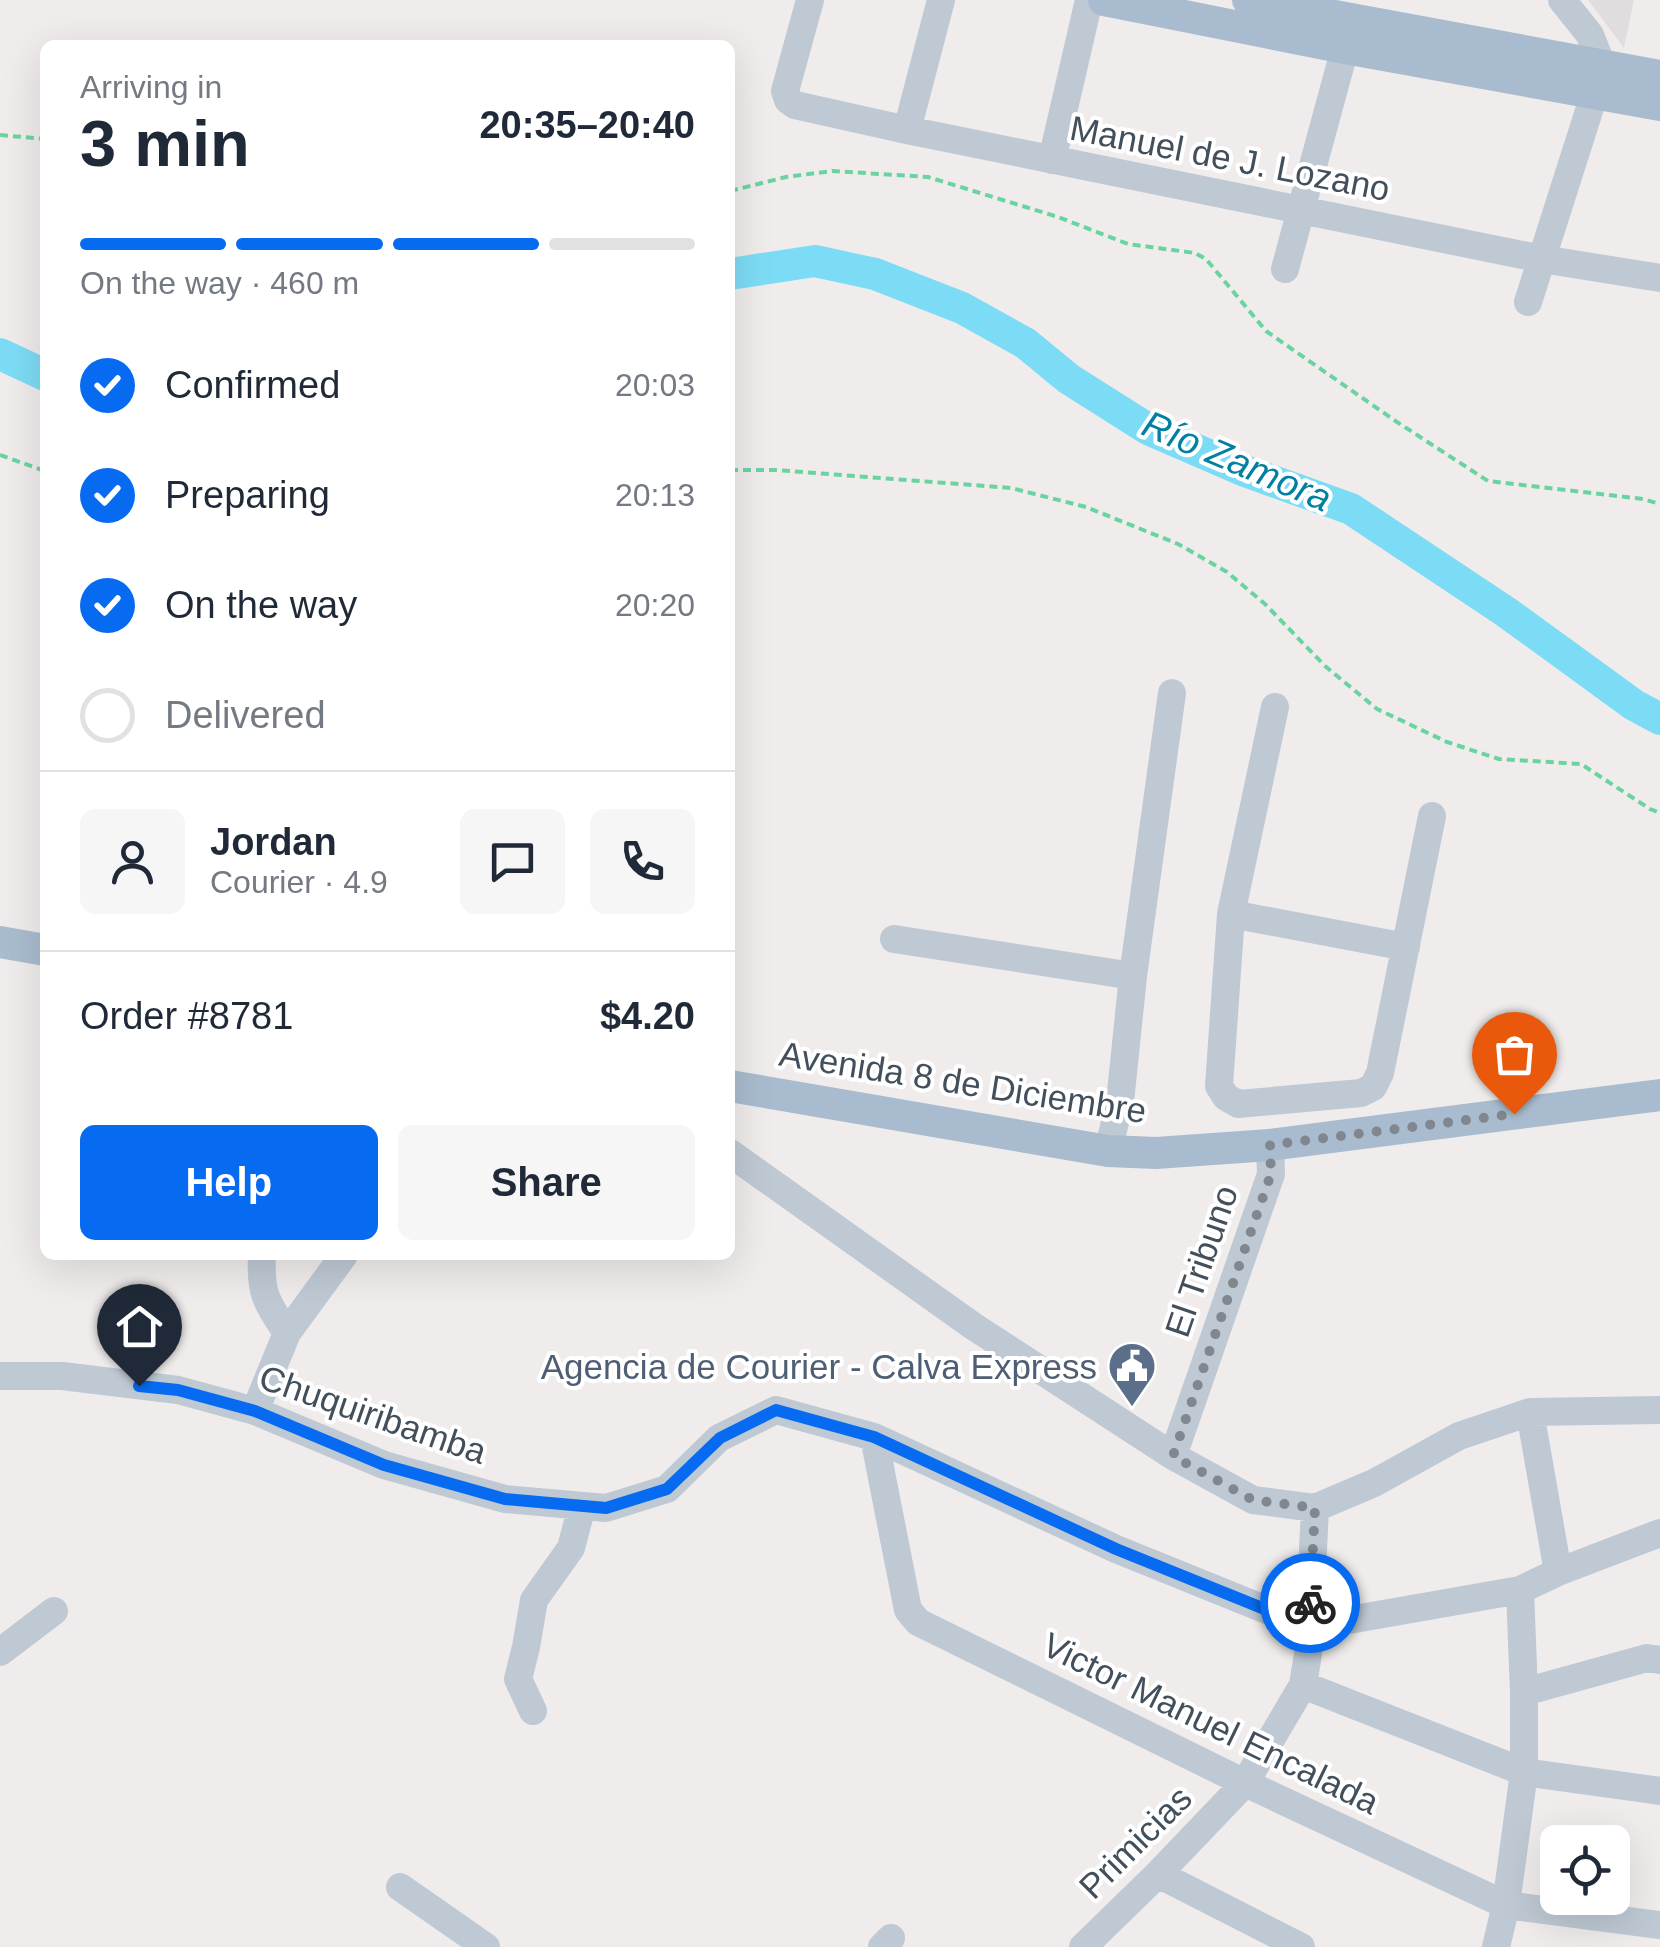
<!DOCTYPE html>
<html lang="en">
<head>
<meta charset="utf-8">
<style>
  body { margin:0; font-family:Helvetica,sans-serif; background:#f6f6f7; color:#1f2937; height:100vh; display:flex; flex-direction:column; font-size:38px; white-space:nowrap }
  * { box-sizing:border-box; margin:0 }
  p { font-size:32px; color:#747a83 }
  .icon { flex:none; width:55px; height:55px; fill:none; stroke:currentColor; stroke-width:2; stroke-linecap:round; stroke-linejoin:round }
  .map { position:relative; flex:1; overflow:hidden }
  .sheet { position:absolute; left:40px; top:40px; width:695px; height:1220px; display:flex; flex-direction:column; background:#fff; border-radius:15px; box-shadow:0 10px 40px #0002 }
  .sheet>* { flex:none }
  .tools { position:absolute; left:1540px; top:1825px; display:grid; gap:20px }
  .tools a { display:grid; place-items:center; width:90px; height:90px; border-radius:15px; background:#fff; box-shadow:0 10px 40px #0002; font-size:50px }
  .pin { position:absolute; display:grid; place-items:center; width:85px; height:85px; color:#fff; margin:-102px -42px; border-radius:50% 50% 50% 0; rotate:-45deg; box-shadow:0 0 10px #0007 }
  .pin .icon { rotate:45deg }
  .courier { position:absolute; display:grid; place-items:center; width:100px; height:100px; margin:-50px; border:8px solid #066bf0; border-radius:50%; background:#fff; color:#222; box-shadow:0 2px 12px #0007 }
  .overview em { font-style:normal; font-weight:700 }
  .overview div { display:flex; flex-direction:column-reverse }
  .overview { display:flex; align-items:center; justify-content:space-between; height:170px; padding:0 40px }
  h1 { font-size:65px; font-weight:700; line-height:75px }
  .bar { display:grid; grid-template-columns:repeat(4,1fr); gap:15px 10px; align-content:center; height:120px; padding:0 40px }
  .bar i { height:12px; border-radius:8px; background:#e0e1e3 }
  .bar .active { background:#066bf0 }
  .bar p { grid-column:span 4 }
  .line { display:flex; align-items:center; gap:25px; padding:0 40px; border-top:2px solid #e0e1e3 }
  .line div { flex:1 }
  .round { display:grid; place-items:center; flex:none; width:105px; height:105px; border-radius:15px; background:#f6f6f7 }
  ol { padding:0 40px; list-style:none }
  li { display:flex; align-items:center; gap:30px; height:110px }
  li p { margin-inline-start:auto }
  li .icon { padding:10px; border-radius:50%; background:#066bf0; color:#fff; stroke-width:4 }
  li:last-child { color:#747a83 }
  li i { width:55px; height:55px; border:5px solid #e0e1e3; border-radius:50% }
  .primary-button { display:flex; gap:20px; margin-top:auto; padding:20px 40px }
  .primary-button a { flex:1; height:115px; border-radius:15px; background:#066bf0; color:#fff; font-size:40px; font-weight:700; line-height:115px; text-align:center }
  .primary-button a+a { background:#f6f6f7; color:#1f2937 }
  .map>svg:first-child { display:block }
  .education { fill:#e1ddde }
  .lines { fill:none; stroke-linecap:round; stroke-linejoin:round }
  .river { stroke:#7ddcf5; stroke-width:32 }
  .path { stroke:#69d4a0; stroke-width:4; stroke-dasharray:8 5; stroke-linecap:butt }
  .minor { stroke:#bec9d4; stroke-width:28 }
  .major { stroke:#a9bccf; stroke-width:32 }
  .done { stroke:#80878e; stroke-width:10; stroke-dasharray:0 18 }
  .route { stroke:#066bf0; stroke-width:12 }
  .labels { text-anchor:middle; dominant-baseline:central; stroke-width:8; stroke-linejoin:round; paint-order:stroke }
  .street-label { font-size:35px; fill:#43505c; stroke:#fff }
  .service-label { font-size:35px; fill:#4e5e75; stroke:#fff; text-anchor:end }
  .water-label { font-size:38px; font-style:italic; fill:#0280a2; stroke:#fff }
</style>
</head>
<body>
<div class="map">
<svg width="1660" height="1947" viewBox="0 0 1660 1947">
  <rect width="100%" height="100%" fill="#f0ecec"/>
  <path class="education" d="M1588,0H1634L1624,48Z"/>
  <g class="lines">
    <path class="river" d="M730,274L815,261L875,274L962,308L1025,343L1069,379L1148,429L1245,471L1351,509L1506,612L1634,705L1660,719
      M0,354L45,375"/>
    <path class="path" d="M0,135L45,139
      M730,191L786,177L832,171L928,177L1058,217L1128,244L1195,253L1206,259L1266,331L1397,422L1488,481L1643,499L1660,504
      M0,455L45,471
      M730,470H776L1011,488L1086,507L1178,544L1227,572L1265,604L1325,666L1377,709L1447,742L1499,759L1581,764L1650,809L1660,813"/>
    <path class="minor" d="M810,0L785,91L788,100L795,105L907,130L1542,259L1660,278
      M1562,0L1590,35L1603,68
      M907,130L941,0
      M1052,160L1089,0
      M1285,269L1345,48
      M1528,302L1595,92
      M1275,707L1231,914L1219,1086L1226,1097L1238,1104L1361,1093L1373,1087L1380,1073L1432,816
      M1231,914L1406,947
      M894,939L1133,976
      M1108,1151L1120,1102L1133,976L1172,693
      M730,1153L973,1326L1173,1456L1253,1500L1315,1508L1374,1483L1459,1436L1530,1412L1660,1410
      M262,1255C260,1294 266,1301 287,1333
      M0,1376H62L178,1390L255,1411L384,1465L505,1499L606,1508L667,1489L719,1438L776,1410L874,1437L1116,1549L1309,1627
      M255,1411L287,1333L344,1255
      M1530,1412L1558,1572
      M874,1437L908,1610L918,1622L1245,1783L1506,1905L1660,1925
      M1173,1456L1271,1174L1270,1145
      M1309,1627L1520,1590L1558,1572L1660,1533
      M0,1652L54,1611
      M1303,1685L1524,1772L1660,1791
      M1524,1692L1647,1658L1660,1660
      M533,1711L518,1679L526,1647L534,1600L571,1548L582,1506
      M1158,1874L1301,1947
      M400,1887L486,1947
      M882,1947L891,1938
      M1083,1947L1158,1874L1245,1783L1303,1685L1308,1654L1315,1508
      M1496,1947L1506,1905L1524,1772V1692L1520,1590"/>
    <path class="major" d="M1104,0L1345,48L1660,105
      M1248,0L1660,76
      M0,942L45,950
      M730,1086L1108,1151L1156,1153L1270,1145L1660,1095"/>
  </g>
  <g class="lines">
    <path class="done" d="M1310,1603L1315,1508L1253,1500L1173,1456L1271,1174L1270,1145L1514,1114"/>
    <path class="route" d="M139,1386L178,1390L255,1411L384,1465L505,1499L606,1508L667,1489L720,1438L776,1410L874,1437L1116,1549L1309,1627L1310,1603"/>
  </g>
  <defs>
    <g id="civic-pin" transform="scale(2.5)"><path d="M0 17L-7.5 6A9.5 9.5 0 1 1 7.5 6Z" fill="#5c6f8a" stroke="#fff"/><path d="M-.6-6.5H3V-4.5H.6V-3L4-1V1h2V6H-6V1h2V-1L-.6-3ZM-1.2 2.5V6h2.4V2.5Z" fill="#fff"/></g>
  </defs>
  <g fill-rule="evenodd">
    <use href="#civic-pin" x="1132" y="1366"/>
  </g>
  <g class="labels">
    <g class="street-label">
      <text transform="translate(1230 158) rotate(11)">Manuel de J. Lozano</text>
      <text transform="translate(963 1082) rotate(9)">Avenida 8 de Diciembre</text>
      <text transform="translate(1201 1261) rotate(-71)">El Tribuno</text>
      <text transform="translate(373 1414) rotate(19)">Chuquiribamba</text>
      <text transform="translate(1211 1723) rotate(26)">Victor Manuel Encalada</text>
      <text transform="translate(1135 1842) rotate(-45)">Primicias</text>
    </g>
    <g class="service-label">
      <text x="1097" y="1366">Agencia de Courier - Calva Express</text>
    </g>
    <g class="water-label">
      <text transform="translate(1237 461) rotate(23)">Río Zamora</text>
    </g>
  </g>
</svg>
<div class="tools">
<a><svg class="icon" aria-label="locate" viewBox="0 0 24 24"><circle cx="12" cy="12" r="6"/><path d="M12 2v4M12 18v4M2 12h4M18 12h4"/></svg></a>
</div>
<div class="pin" style="left:1514px;top:1114px;background:#ea580c"><svg class="icon" aria-label="bag" viewBox="0 0 24 24"><path d="M5 8h14l-1 12H6zM9 8a3 3 0 0 1 6 0"/></svg></div>
<div class="pin" style="left:139px;top:1386px;background:#1f2937"><svg class="icon" aria-label="home" viewBox="0 0 24 24"><path d="M3 11l9-7 9 7M6 9v11h12V9"/></svg></div>
<div class="courier" style="left:1310px;top:1603px"><svg class="icon" aria-label="bike" viewBox="0 0 24 24"><circle cx="6" cy="16" r="4"/><circle cx="18" cy="16" r="4"/><path d="M6 16l4-8h5l3 8M10 8l3 8H6M13 5h3"/></svg></div>
<section class="sheet">
<div class="overview"><div><h1>3 min</h1><p>Arriving in</p></div><em>20:35–20:40</em></div>
<div class="bar"><i class="active"></i><i class="active"></i><i class="active"></i><i></i><p>On the way · 460 m</p></div>
<ol>
<li><svg class="icon" aria-label="check" viewBox="0 0 24 24"><path d="M5 12l5 5 9-10"/></svg>Confirmed<p>20:03</p></li>
<li><svg class="icon" aria-label="check" viewBox="0 0 24 24"><path d="M5 12l5 5 9-10"/></svg>Preparing<p>20:13</p></li>
<li><svg class="icon" aria-label="check" viewBox="0 0 24 24"><path d="M5 12l5 5 9-10"/></svg>On the way<p>20:20</p></li>
<li><i></i>Delivered</li>
</ol>
<div class="line" style="height:180px"><a class="round"><svg class="icon" aria-label="person" viewBox="0 0 24 24"><circle cx="12" cy="8" r="4"/><path d="M4 21q1-7 8-7t8 7"/></svg></a><div><b>Jordan</b><p>Courier · 4.9</p></div><a class="round"><svg class="icon" aria-label="chat" viewBox="0 0 24 24"><path d="M4 5h16v11H9l-5 4z"/></svg></a><a class="round"><svg class="icon" aria-label="phone" viewBox="0 0 24 24"><path d="M5 4h4l2 5-3 2q2 4 5 5l2-3 5 2v4C11 20 4 13 5 4z"/></svg></a></div>
<div class="line" style="height:130px"><div>Order #8781</div><b>$4.20</b></div>
<div class="primary-button"><a>Help</a><a>Share</a></div>
</section>
</div>
</body>
</html>
